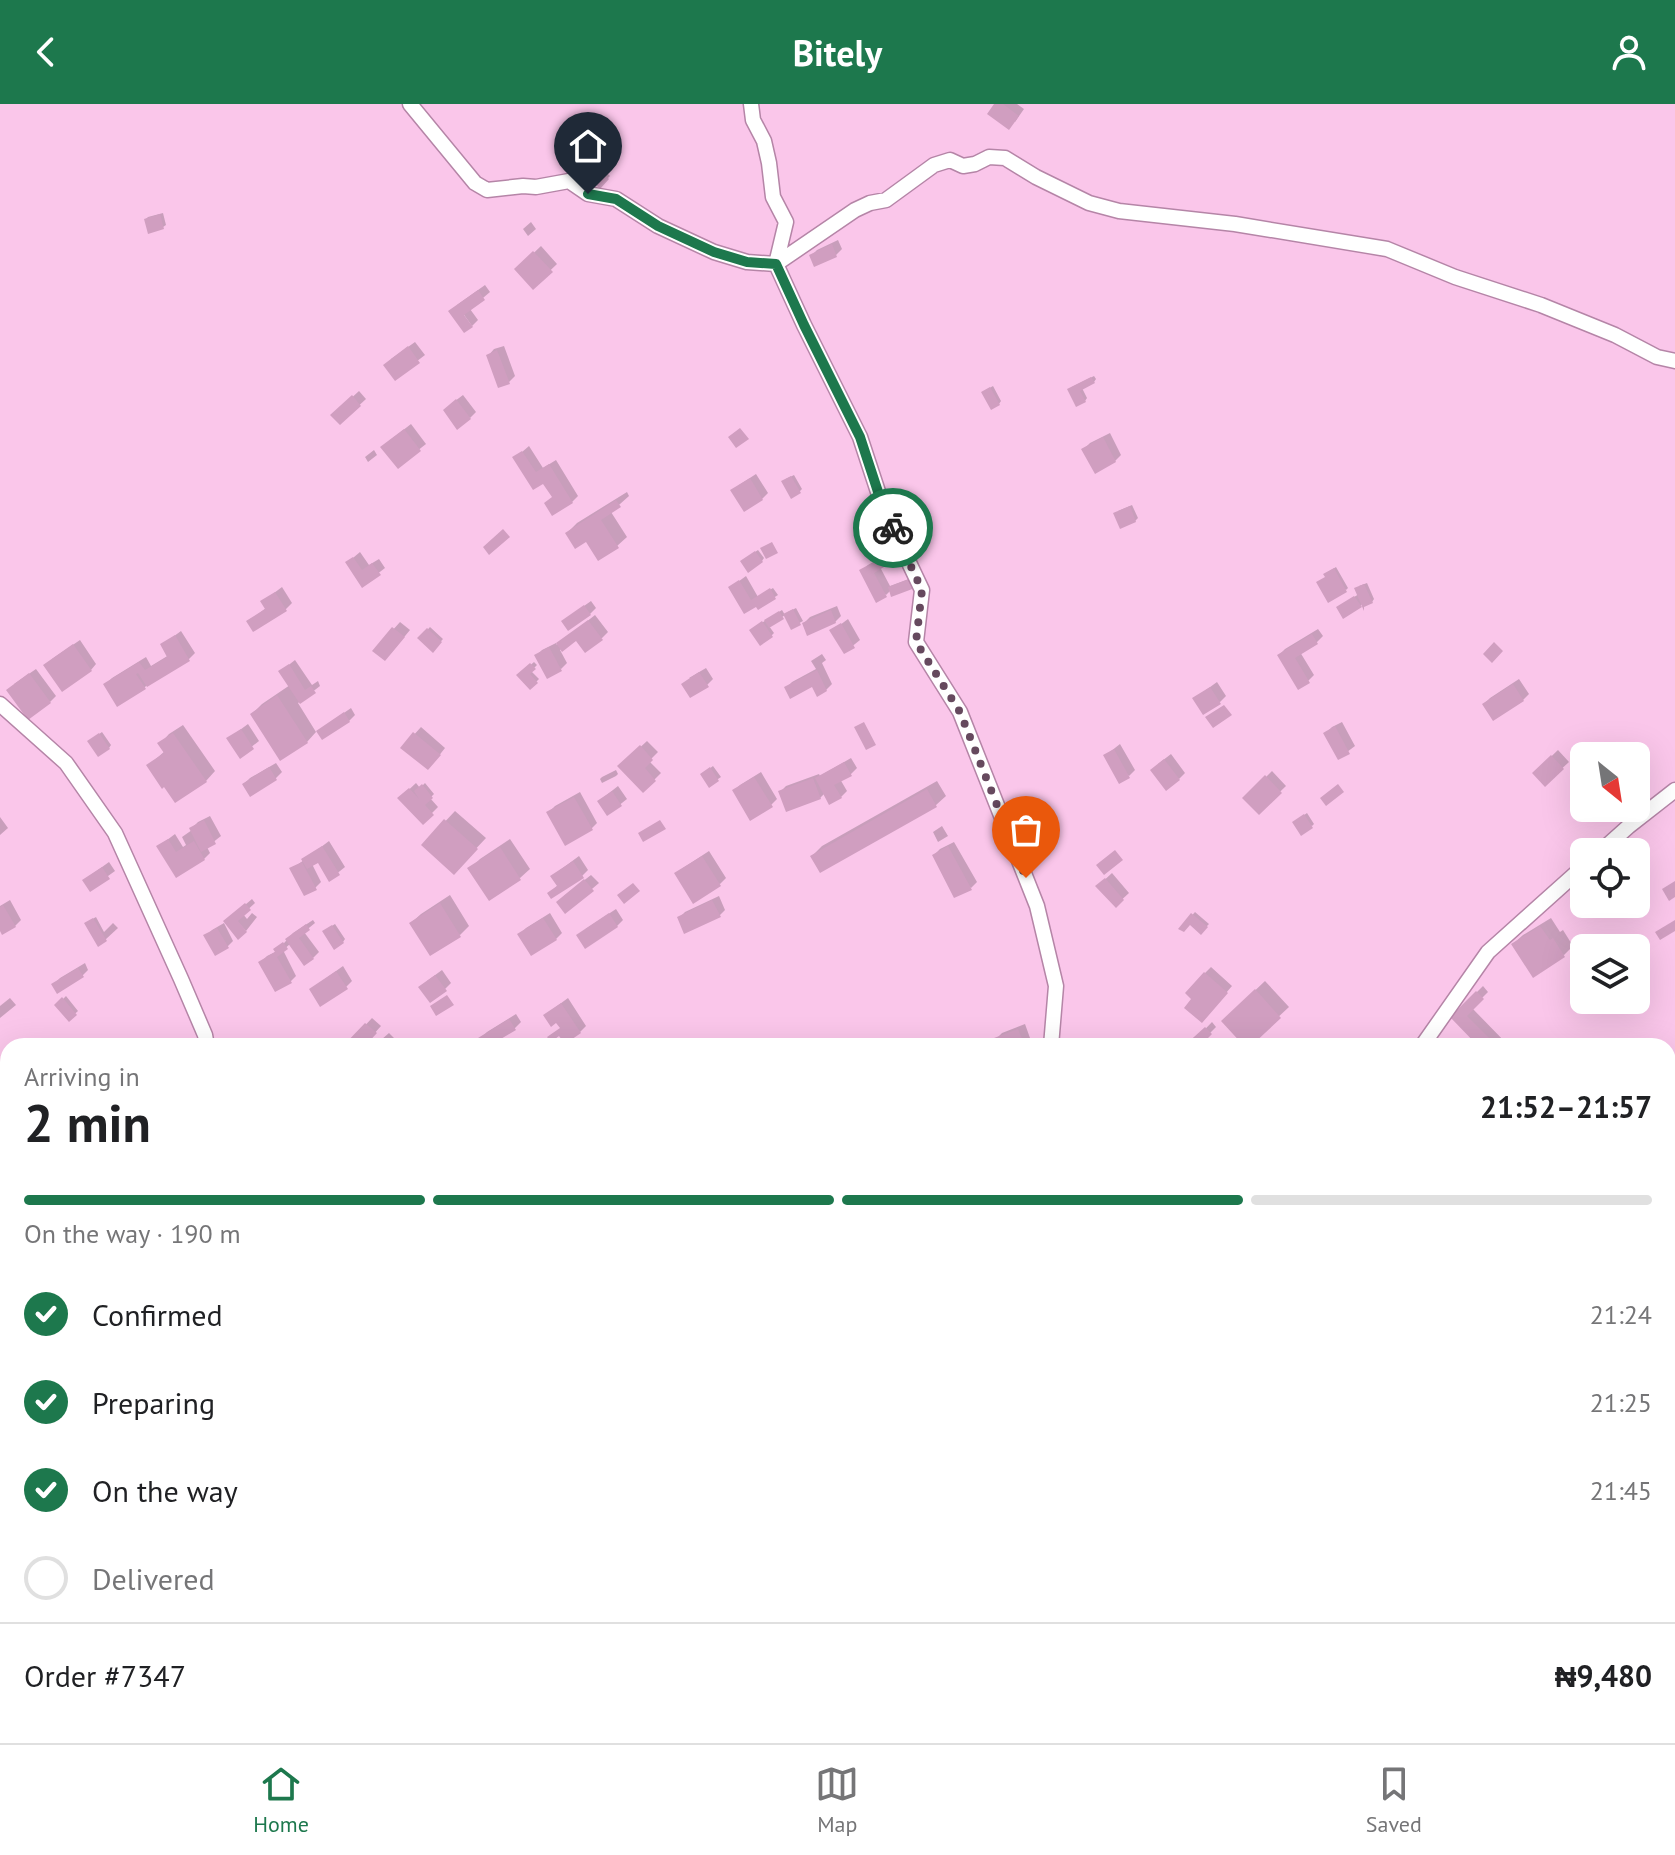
<!DOCTYPE html>
<html lang="en">
<head>
<meta charset="utf-8">
<style>
  body { margin:0; font-family:"PT Sans",sans-serif; background:#f6f6f6; color:#202124; height:100vh; display:flex; flex-direction:column; font-size:30px; white-space:nowrap }
  * { box-sizing:border-box; margin:0 }
  p { font-size:26px; color:#757577 }
  .icon { flex:none; width:44px; height:44px; fill:none; stroke:currentColor; stroke-width:2; stroke-linecap:round; stroke-linejoin:round }
  .map { position:relative; flex:1; overflow:hidden }
  .details { position:absolute; left:0px; top:934px; width:1676px; height:706px; display:flex; flex-direction:column; background:#fff; border-radius:24px 24px 0 0; box-shadow:0 8px 32px #0002 }
  .details>* { flex:none }
  .needle { width:52px; rotate:150deg }
  .controls { position:absolute; left:1570px; top:638px; display:grid; gap:16px }
  .controls a { display:grid; place-items:center; width:80px; height:80px; border-radius:12px; background:#fff; box-shadow:0 8px 32px #0002; font-size:40px }
  .pin { position:absolute; display:grid; place-items:center; width:68px; height:68px; color:#fff; margin:-82px -34px; border-radius:50% 50% 50% 0; rotate:-45deg; box-shadow:0 0 8px #0007 }
  .pin .icon { rotate:45deg }
  .courier { position:absolute; display:grid; place-items:center; width:80px; height:80px; margin:-40px; border:6px solid #1d784d; border-radius:50%; background:#fff; color:#222; box-shadow:0 2px 10px #0007 }
  .head em { font-style:normal; font-weight:700 }
  .head div { display:flex; flex-direction:column-reverse }
  .head { display:flex; align-items:center; justify-content:space-between; height:136px; padding:0 24px }
  h1 { font-size:52px; font-weight:700; line-height:60px }
  .bar { display:grid; grid-template-columns:repeat(4,1fr); gap:12px 8px; align-content:center; height:96px; padding:0 24px }
  .bar i { height:10px; border-radius:6px; background:#e0e0e0 }
  .bar .selected { background:#1d784d }
  .bar p { grid-column:span 4 }
  .line { display:flex; align-items:center; gap:20px; padding:0 24px; border-top:2px solid #e0e0e0 }
  .line div { flex:1 }
  ol { padding:0 24px; list-style:none }
  li { display:flex; align-items:center; gap:24px; height:88px }
  li p { margin-inline-start:auto }
  li .icon { padding:8px; border-radius:50%; background:#1d784d; color:#fff; stroke-width:4 }
  li:last-child { color:#757577 }
  li i { width:44px; height:44px; border:4px solid #e0e0e0; border-radius:50% }
  header { display:flex; justify-content:space-between; align-items:center; height:104px; padding:0 24px; background:#1d784d; color:#fff; font-size:36px; font-weight:700 }
  .tab-bar { display:flex; justify-content:space-around; align-items:center; height:112px; border-top:2px solid #e0e0e0; background:#fff; font-size:22px; color:#757577 }
  .tab-bar a { display:grid; justify-items:center; gap:4px }
  .tab-bar .selected { color:#1d784d }
  .map>svg:first-child { display:block }
  .shadow { fill:#0003 }
  .building { fill:#d09ec0 }
  .lines { fill:none; stroke-linecap:round; stroke-linejoin:round }
  .street-casing { stroke:#b585a7; stroke-width:17 }
  .street { stroke:#fff; stroke-width:14 }
  .done { stroke:#66495e; stroke-width:8; stroke-dasharray:0 14.4 }
  .route { stroke:#1d784d; stroke-width:10 }
</style>
</head>
<body>
<header><svg class="icon" aria-label="back" viewBox="0 0 24 24"><path d="M15 5l-7 7 7 7"/></svg>Bitely<svg class="icon" aria-label="person" viewBox="0 0 24 24"><circle cx="12" cy="8" r="4"/><path d="M4 21q1-7 8-7t8 7"/></svg></header>
<div class="map">
<svg width="1675" height="1639" viewBox="0 0 1675 1639">
  <rect width="100%" height="100%" fill="#fac6ea"/>
  <path class="shadow" d="M996,0H1017L1024,5L1015,18Z
    M594,56L610,72L600,82L584,66Z
    M163,109L166,121L163,123L146,115L148,113Z
    M531,118L536,125L528,132L523,125Z
    M838,136L842,145L836,151L815,161L811,152L817,146Z
    M541,142L557,160L533,183L517,165Z
    M485,181L490,188L470,205L478,216L472,222L457,201Z
    M415,238L425,251L395,274L391,255Z
    M504,242L515,272L509,278L488,252L494,245Z
    M1094,272L1096,275L1094,278L1082,284L1087,294L1085,297L1072,283Z
    M993,282L1001,297L999,300L986,286Z
    M359,287L366,295L340,319L333,311Z
    M463,291L476,308L470,314L451,300Z
    M411,320L426,340L398,362L389,337Z
    M1110,329L1121,351L1115,357L1084,345L1090,339Z
    M529,342L543,364L556,356L578,392L572,398L553,392L544,377L515,354Z
    M374,346L377,351L368,358L365,353Z
    M756,370L768,389L762,395L733,387L739,381Z
    M794,371L802,385L799,388L786,375Z
    M627,388L629,392L611,408L627,433L617,442L567,429L577,419Z
    M1132,401L1138,414L1135,417L1118,407Z
    M758,446L764,454L762,457L745,455Z
    M360,448L369,461L379,455L385,464L363,481L347,459Z
    M892,448L894,453L880,463L890,482L914,473L891,486L886,491L862,467L868,461Z
    M1336,463L1348,484L1346,486L1327,473L1328,468Z
    M746,472L758,493L773,484L778,491L759,503L754,502L731,483Z
    M1367,479L1374,495L1372,498L1363,499L1360,502L1341,501L1359,490V482Z
    M282,483L292,499L286,505L249,517L266,504L262,498Z
    M591,497L596,504L590,510L563,517Z
    M837,502L841,512L835,518L804,519L810,513Z
    M796,504L803,517L792,523L788,508Z
    M782,506L785,511L769,522L774,529L771,532L754,524Z
    M595,511L608,528L602,534H576L560,546L567,559L561,565L536,552L542,546L556,539L557,541Z
    M848,515L860,536L845,548L832,527Z
    M400,518L410,526L391,549L375,546Z
    M430,523L443,535L433,546L420,534Z
    M1318,525L1323,532L1317,538L1300,548L1314,571L1308,577L1279,551L1285,545Z
    M181,527L195,549L189,555L149,579L144,584L106,580L112,574L146,553L151,562L169,551L162,541Z
    M80,536L96,560L91,566L52,555Z
    M822,550L826,556L822,559L832,580L826,586L813,580L786,584L792,578L816,565L811,557Z
    M295,556L312,581L318,577L320,582L298,599L316,628L307,638L252,610L262,600L290,581L281,567Z
    M534,558L537,561L531,567L539,575L531,583L519,571Z
    M706,564L713,575L707,581L689,574Z
    M36,565L56,592L50,598L14,580Z
    M1519,575L1529,590L1523,596L1484,600L1490,594Z
    M1217,578L1226,592L1220,598L1195,594Z
    M351,604L355,611L349,617L323,633L318,627Z
    M1342,618L1355,642L1339,654L1326,629L1332,623Z
    M248,620L259,637L240,652L229,634Z
    M183,621L215,667L206,677L149,661L165,647L160,640L169,630Z
    M421,623L445,644L434,658L403,643Z
    M102,628L111,641L109,644L92,635Z
    M647,637L658,648L649,657L661,669L643,687L620,662Z
    M1120,640L1135,666L1129,672L1106,651Z
    M1558,646L1569,658L1545,680L1534,669Z
    M1171,650L1185,669L1179,675L1158,660Z
    M851,654L857,664L851,670L840,675L847,687L841,693L825,689L820,694L780,688L786,682L819,670L820,672Z
    M276,659L282,668L276,674L244,680L250,674Z
    M713,662L721,673L709,681L705,668Z
    M616,666L618,670L616,672L602,679L600,675L602,673Z
    M1272,667L1286,682L1259,708L1245,694Z
    M761,668L777,695L771,701L734,687L740,681Z
    M937,677L946,692L936,701L812,752L822,742Z
    M416,679L420,684L425,679L434,690L430,694L438,703L423,718L400,694Z
    M618,682L627,695L608,710L599,697Z
    M580,688L597,719L591,725L549,708L555,702Z
    M455,707L486,734L454,768L424,740Z
    M1307,709L1314,720L1312,722L1297,716Z
    M210,712L221,732L207,743L210,749L204,755L177,772L159,742L175,730L183,743L186,741L182,733L192,726V724L198,718Z
    M0,713L8,724L0,731Z
    M942,722L948,732L938,738L933,728Z
    M510,735L530,765L520,774L470,765L480,755Z
    M329,737L345,763L330,775L319,756L312,760L321,778L315,784L292,765Z
    M954,738L977,778L971,784L934,751L940,745Z
    M709,747L726,774L720,780L677,770L683,764Z
    M579,752L588,766L582,772L550,789L558,781L552,772Z
    M109,758L115,767L90,785L84,776Z
    M1112,769L1129,789L1116,801L1098,782Z
    M591,771L599,779L566,807L564,792Z
    M450,791L469,822L460,831L411,819L421,810Z
    M719,792L725,806L719,812L679,814L685,808Z
    M252,795L255,799L243,810L247,815L252,809L257,813L246,827L232,812Z
    M10,796L21,816L15,822L0,824V802Z
    M616,805L623,816L617,822L584,826Z
    M1195,808L1209,820L1201,828L1190,819L1181,824Z
    M550,809L562,829L556,835L520,830L526,824Z
    M96,813L104,828L113,819L118,824L105,836L89,817Z
    M1551,814L1560,828L1563,826L1573,842L1564,851L1513,840L1523,831Z
    M313,816L315,819L304,828L319,848L313,854L290,840L283,846L296,872L290,878L261,858L267,852L277,847L293,829Z
    M224,819L233,837L227,843L206,832L212,826Z
    M335,820L345,835L343,838L327,825Z
    M85,859L88,866L82,872L54,880L60,874Z
    M343,862L352,877L346,883L311,885Z
    M1211,863L1232,882L1207,911L1194,895L1205,869Z
    M442,866L451,879L445,885L427,877Z
    M1265,877L1289,903L1247,942L1223,917Z
    M1483,882L1488,888L1472,904L1509,942H1481L1452,913Z
    M66,892L78,907L69,915L57,901Z
    M10,894L16,901L0,914V902Z
    M568,894L586,922L580,928L561,923L557,916L545,911Z
    M516,910L521,918L515,924L481,934L487,928Z
    M372,914L381,922L363,942H346Z
    M1212,918L1216,923L1205,934L1213,942H1189Z
    M1025,920L1030,934L1024,940L999,942L996,935L1002,929Z
    M389,929L396,936L390,942H374Z
    M8,1006V1020L0,1025V1011Z
    M1668,1045L1674,1059L1668,1062Z
    M1675,1071V1087L1669,1077Z
    M1675,1178V1211L1668,1215V1182Z
    M0,1318L7,1329L0,1336Z
    M1674,1526L1675,1540L1668,1545V1529Z
    M229,1632H259L252,1639L248,1635L243,1639H222Z
    M335,1632H343L350,1639H328Z
    M566,1632H620L611,1639H557Z
    M628,1632H641L630,1639H622Z
    M716,1632H732L735,1635L732,1639H711Z
    M769,1632H786L780,1639H776L777,1638Z
    M851,1632H875L879,1635L881,1632H890L885,1639H855L849,1634Z
    M905,1632L915,1637L914,1639H898Z
    M996,1632H1032L1033,1633L1030,1639H1017L1010,1635L1007,1639H991Z
    M1312,1632H1333L1337,1639H1301Z
    M1372,1632L1376,1637L1374,1639H1364Z
    M1624,1632H1636L1628,1639H1624L1620,1636Z"/>
  <path class="building" d="M994,0H1003L1019,12L1009,26L987,10Z
    M591,57L609,75L600,85L582,66Z
    M160,110L164,125L148,130L144,115Z
    M832,140L837,153L814,163L809,151Z
    M533,147L553,168L533,186L514,165Z
    M478,186L485,196L464,211L473,223L464,229L448,207Z
    M408,242L420,259L395,277L383,261Z
    M497,246L510,280L498,284L486,251Z
    M1091,273L1095,279L1080,287L1086,298L1076,303L1067,285Z
    M990,283L1000,301L991,306L981,288Z
    M352,291L361,302L340,321L330,311Z
    M456,295L471,315L457,326L443,306Z
    M740,324L749,335L736,344L728,333Z
    M404,325L421,347L398,365L380,343Z
    M1103,333L1116,358L1095,370L1081,345Z
    M522,347L536,368L549,360L573,399L552,412L544,399L552,393L543,380L533,386L512,353Z
    M791,372L801,389L791,395L781,377Z
    M750,374L763,396L744,408L730,386Z
    M616,396L621,403L601,416L619,444L598,457L586,438L575,445L565,429Z
    M1130,402L1136,418L1120,425L1113,409Z
    M503,425L510,433L489,451L483,443Z
    M772,438L778,449L766,455L760,444Z
    M755,447L763,458L748,469L740,457Z
    M885,452L889,460L874,469L887,493L876,499L859,466Z
    M353,453L362,466L372,459L381,471L362,484L345,458Z
    M1334,464L1347,488L1328,499L1316,478L1325,473L1323,470Z
    M912,474L915,484L891,493L888,483Z
    M739,476L751,496L770,484L776,495L758,506L756,503L744,510L728,483Z
    M1364,480L1373,499L1364,503V507L1354,484Z
    M275,488L287,507L253,528L246,517L265,505L260,497Z
    M1354,492L1362,503L1343,515L1336,503Z
    M584,501L591,511L568,527L561,517Z
    M793,505L801,521L791,526L783,510Z
    M831,506L836,519L807,532L802,519Z
    M779,507L784,515L769,524L764,516Z
    M588,516L603,536L585,549L576,537L562,548L556,539Z
    M762,517L773,533L760,542L749,526Z
    M841,519L855,544L844,550L829,526Z
    M392,523L405,533L385,557L372,547Z
    M427,524L442,538L433,549L417,534Z
    M1312,530L1318,540L1295,554L1310,579L1298,586L1277,551Z
    M175,531L190,557L147,583L138,569L136,570L146,585L117,603L103,580L139,558L145,566L167,553L160,540Z
    M1494,538L1503,547L1492,559L1483,550Z
    M73,540L92,567L62,588L43,561Z
    M549,543L562,567L547,575L534,551Z
    M530,559L536,565L530,570L538,579L530,586L516,571Z
    M289,560L305,586L311,582L316,589L300,600L278,567Z
    M817,566L827,587L817,593L812,583L790,595L784,583Z
    M699,568L709,583L690,594L681,580Z
    M29,569L51,599L28,616L6,586Z
    M1513,580L1524,597L1493,617L1482,600Z
    M1210,583L1221,600L1203,611L1192,594Z
    M277,591L308,639L280,657L250,610Z
    M1224,601L1232,611L1213,624L1205,613Z
    M344,608L350,618L322,636L316,627Z
    M864,618L876,641L866,646L854,623Z
    M1335,622L1350,650L1338,656L1323,629Z
    M241,625L254,645L240,655L226,634Z
    M413,628L441,651L428,666L400,644Z
    M99,629L110,645L98,653L87,637Z
    M173,629L207,678L175,699L164,683L162,685L146,661L164,649L157,639Z
    M640,641L653,656L645,664L656,677L643,689L617,662Z
    M1114,645L1130,674L1119,680L1103,651Z
    M1551,651L1564,665L1545,683L1532,669Z
    M1164,655L1180,676L1166,687L1150,666Z
    M844,658L852,672L834,681L842,694L829,701L815,674Z
    M269,663L277,676L250,693L242,680Z
    M710,663L719,677L709,684L700,670Z
    M1265,671L1282,689L1259,711L1242,694Z
    M754,673L773,703L750,717L732,686Z
    M813,674L821,695L786,708L778,687Z
    M422,680L433,694L425,701L434,711L423,721L397,694L409,684L419,695L414,687Z
    M1338,680L1344,688L1326,702L1320,694Z
    M927,685L937,703L820,769L810,752Z
    M612,687L622,702L607,712L597,697Z
    M574,693L593,726L565,742L546,708Z
    M1304,710L1313,724L1301,732L1292,718Z
    M444,715L478,745L454,771L421,741Z
    M204,716L216,740L201,748L189,724Z
    M660,716L666,725L643,738L638,729Z
    M168,735L176,748L194,737L205,756L176,774L156,742Z
    M322,742L340,771L329,778L318,759L307,765L301,755Z
    M948,742L972,786L954,794L932,751Z
    M500,743L521,776L489,797L467,764Z
    M1115,746L1123,756L1104,771L1096,761Z
    M702,752L721,782L693,800L674,769Z
    M573,757L584,774L551,795L547,789L557,782L550,772Z
    M302,758L317,786L304,792L289,764Z
    M102,763L110,775L90,788L82,776Z
    M1105,774L1124,796L1116,804L1095,782Z
    M584,775L594,787L565,810L556,798Z
    M1675,777V793L1669,797L1662,785Z
    M633,779L640,787L624,800L617,791Z
    M712,796L721,813L684,830L677,813Z
    M245,799L251,806L238,817L247,828L238,836L223,817Z
    M440,799L461,833L430,852L409,819Z
    M3,801L16,823L2,831L0,827V803Z
    M609,809L618,823L585,845L576,831Z
    M1191,809L1208,823L1201,831L1190,821L1184,828L1178,825Z
    M93,814L107,837L98,843L84,819Z
    M543,814L557,836L531,852L517,830Z
    M1675,816V827L1660,836L1655,828Z
    M306,820L310,826L299,834L314,855L304,862L285,835Z
    M332,821L344,839L334,846L322,827Z
    M1540,822L1550,836L1553,834L1565,853L1533,874L1511,840Z
    M217,824L229,844L215,852L203,831Z
    M283,838L288,845L277,853L292,879L275,888L258,858L275,848L273,845Z
    M78,864L84,873L57,890L51,880Z
    M336,867L348,885L320,903L309,885Z
    M1204,868L1228,889L1202,919L1184,904L1191,895L1185,889Z
    M435,871L447,887L430,899L418,883Z
    M1255,885L1281,914L1251,942H1244L1221,917Z
    M1476,887L1484,895L1467,912L1497,942H1478L1450,913Z
    M447,891L454,901L436,912L430,902Z
    M62,893L77,911L69,918L54,901Z
    M561,899L581,929L565,940L559,932L551,938L547,933L560,924L556,919L551,923L543,911Z
    M509,915L516,926L489,942H483L478,934Z
    M365,919L377,929L365,942H343Z
    M1205,923L1212,930L1200,942H1184Z
    M1018,925L1025,942H997L994,934Z
    M1675,1121V1153L1672,1155L1668,1149V1125Z
    M1668,1179L1675,1192V1214L1668,1218Z
    M3,1258L8,1264V1288L4,1291L0,1286V1261Z
    M8,1356V1393L0,1398V1361Z
    M3,1403L8,1411V1436L0,1423V1405Z
    M5,1550L8,1553V1608L0,1601V1556Z
    M8,1625V1632H30L32,1634L27,1639H0V1635Z
    M573,1632H593L599,1639H572L569,1635Z
    M650,1632H683L674,1639H655Z
    M1036,1632H1073L1069,1639H1040L1034,1635Z
    M1117,1632H1156V1633L1134,1639H1119Z"/>
  <g class="lines">
    <g class="street-casing">
      <path id="street" d="M410,0L475,79L487,86L523,82L536,83L569,77L588,90L616,95L658,122L714,148L747,158L776,160L804,221L860,333L884,406L922,486L916,538L960,608L1037,802L1056,882L1051,942
        M751,0L753,16L764,37L769,59L773,93L786,118L776,160
        M776,160L855,106L870,99L886,96L934,61L950,56L963,62L975,60L989,53L1005,54L1036,73L1089,99L1119,107L1235,120L1387,145L1455,173L1541,201L1615,231L1657,253L1675,257
        M0,600L66,659L115,729L181,875L205,931L207,942
        M1600,748L1629,722L1675,686
        M1422,942L1488,848L1584,762
        M1668,1025L1675,1022
        M1668,1408L1675,1407
        M0,1490L8,1500
        M1668,1614L1675,1619
        M115,1632L121,1639
        M534,1632L537,1639
        M823,1633L824,1632
        M1097,1639L1098,1632
        M1167,1639L1191,1632
        M1253,1639L1256,1632"/>
    </g>
    <use href="#street" class="street"/>
  </g>
  <g class="lines">
    <path class="done" d="M893,424L922,486L916,538L960,608L1026,774"/>
    <path class="route" d="M588,90L616,95L658,122L714,148L747,158L776,160L804,221L860,333L884,406L893,424"/>
  </g>
</svg>
<div class="controls">
<a><svg class="needle" viewBox="-14 -14 28 28"><path d="M0-13l5 13h-10z" fill="#e53935"/><path d="M0 13l5-13h-10z" fill="#757577"/></svg></a>
<a><svg class="icon" aria-label="locate" viewBox="0 0 24 24"><circle cx="12" cy="12" r="6"/><path d="M12 2v4M12 18v4M2 12h4M18 12h4"/></svg></a>
<a><svg class="icon" aria-label="layers" viewBox="0 0 24 24"><path d="M12 4l9 5-9 5-9-5zM3 14l9 5 9-5"/></svg></a>
</div>
<div class="pin" style="left:1026px;top:774px;background:#ea580c"><svg class="icon" aria-label="bag" viewBox="0 0 24 24"><path d="M5 8h14l-1 12H6zM9 8a3 3 0 0 1 6 0"/></svg></div>
<div class="pin" style="left:588px;top:90px;background:#1f2937"><svg class="icon" aria-label="home" viewBox="0 0 24 24"><path d="M3 11l9-7 9 7M6 9v11h12V9"/></svg></div>
<div class="courier" style="left:893px;top:424px"><svg class="icon" aria-label="bike" viewBox="0 0 24 24"><circle cx="6" cy="16" r="4"/><circle cx="18" cy="16" r="4"/><path d="M6 16l4-8h5l3 8M10 8l3 8H6M13 5h3"/></svg></div>
<section class="details">
<div class="head"><div><h1>2 min</h1><p>Arriving in</p></div><em>21:52–21:57</em></div>
<div class="bar"><i class="selected"></i><i class="selected"></i><i class="selected"></i><i></i><p>On the way · 190 m</p></div>
<ol>
<li><svg class="icon" aria-label="check" viewBox="0 0 24 24"><path d="M5 12l5 5 9-10"/></svg>Confirmed<p>21:24</p></li>
<li><svg class="icon" aria-label="check" viewBox="0 0 24 24"><path d="M5 12l5 5 9-10"/></svg>Preparing<p>21:25</p></li>
<li><svg class="icon" aria-label="check" viewBox="0 0 24 24"><path d="M5 12l5 5 9-10"/></svg>On the way<p>21:45</p></li>
<li><i></i>Delivered</li>
</ol>
<div class="line" style="height:104px"><div>Order #7347</div><b>₦9,480</b></div>
</section>
</div>
<nav class="tab-bar">
<a class="selected"><svg class="icon" aria-label="home" viewBox="0 0 24 24"><path d="M3 11l9-7 9 7M6 9v11h12V9"/></svg>Home</a>
<a><svg class="icon" aria-label="map" viewBox="0 0 24 24"><path d="M3 6l6-2 6 2 6-2v14l-6 2-6-2-6 2zM9 4v14M15 6v14"/></svg>Map</a>
<a><svg class="icon" aria-label="saved" viewBox="0 0 24 24"><path d="M7 4h10v16l-5-4-5 4z"/></svg>Saved</a>
</nav>
</body>
</html>
